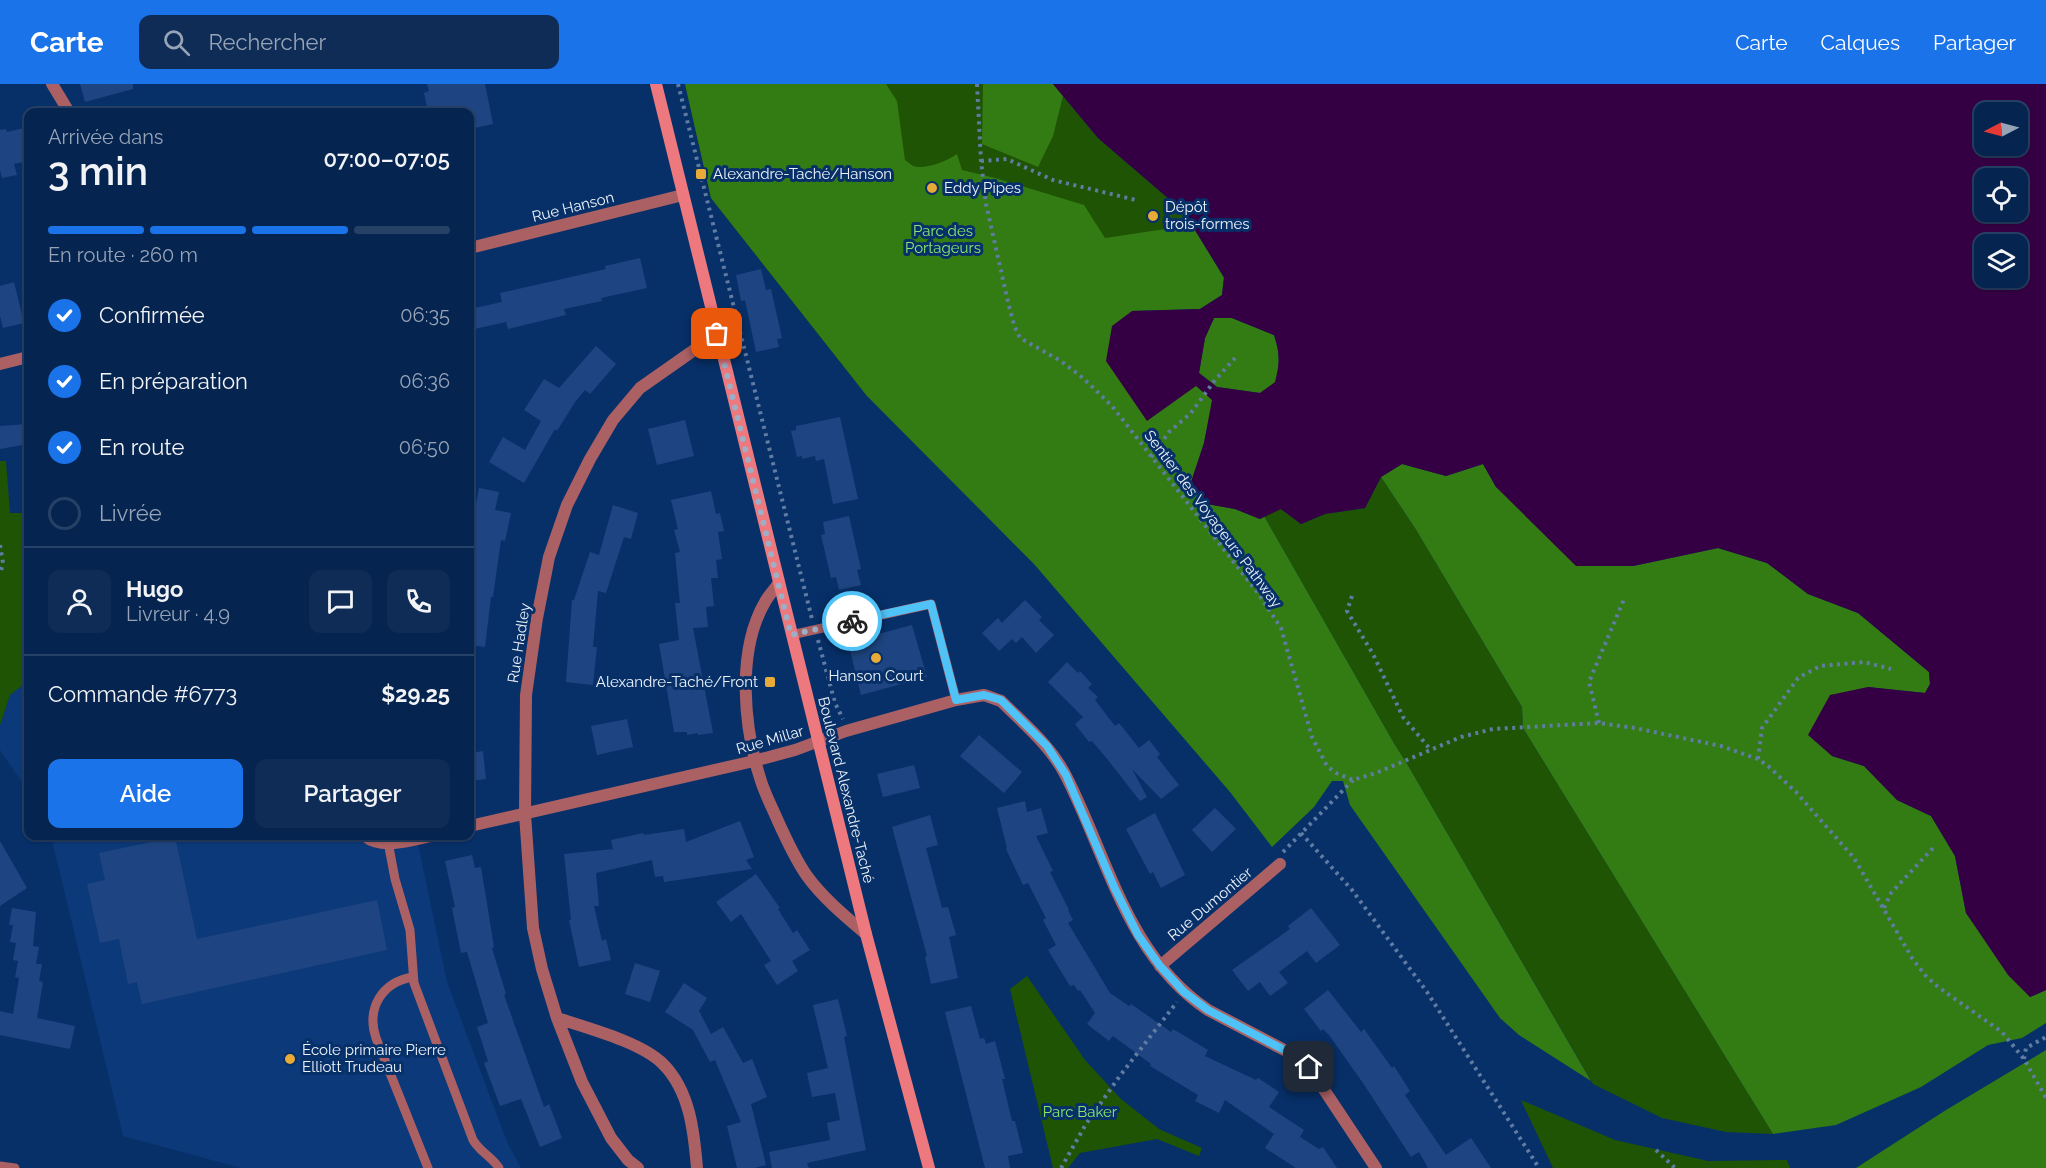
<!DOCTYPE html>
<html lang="fr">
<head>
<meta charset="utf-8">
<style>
  body { margin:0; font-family:Raleway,sans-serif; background:#0e2c56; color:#f1f3f6; height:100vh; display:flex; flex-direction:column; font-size:22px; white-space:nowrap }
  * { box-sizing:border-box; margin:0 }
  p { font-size:20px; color:#97a4b7 }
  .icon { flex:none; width:33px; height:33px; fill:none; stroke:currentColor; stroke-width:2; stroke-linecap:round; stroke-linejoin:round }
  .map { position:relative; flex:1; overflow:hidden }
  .panel { position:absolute; left:24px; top:24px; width:450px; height:732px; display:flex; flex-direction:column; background:#05244f; border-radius:12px; box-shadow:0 2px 4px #0004,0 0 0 2px #264166 }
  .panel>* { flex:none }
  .needle { width:39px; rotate:264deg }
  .tools { position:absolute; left:1974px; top:18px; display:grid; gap:12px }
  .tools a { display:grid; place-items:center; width:54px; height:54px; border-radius:12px; background:#05244f; box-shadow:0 2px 4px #0004,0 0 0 2px #264166; font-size:30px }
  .pin { position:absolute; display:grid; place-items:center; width:51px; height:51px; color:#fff; margin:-26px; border-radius:12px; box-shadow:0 3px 9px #0006 }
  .courier { position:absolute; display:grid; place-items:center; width:60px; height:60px; margin:-30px; border:4px solid #4fc3f7; border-radius:50%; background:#fff; color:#222; box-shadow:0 2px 8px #0007 }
  .summary em { font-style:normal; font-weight:600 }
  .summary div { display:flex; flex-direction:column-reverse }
  .summary { display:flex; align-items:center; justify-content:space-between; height:102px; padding:0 24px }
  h1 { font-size:39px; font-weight:600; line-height:45px }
  .bar { display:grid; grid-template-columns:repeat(4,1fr); gap:9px 6px; align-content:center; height:72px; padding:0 24px }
  .bar i { height:8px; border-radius:4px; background:#264166 }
  .bar .on { background:#1a73e8 }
  .bar p { grid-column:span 4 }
  .line { display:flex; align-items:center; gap:15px; padding:0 24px; border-top:2px solid #264166 }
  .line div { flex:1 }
  .round { display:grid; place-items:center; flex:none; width:63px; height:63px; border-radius:12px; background:#0e2c56 }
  ol { padding:0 24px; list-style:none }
  li { display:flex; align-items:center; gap:18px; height:66px }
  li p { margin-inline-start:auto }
  li .icon { padding:6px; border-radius:50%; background:#1a73e8; color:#fff; stroke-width:4 }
  li:last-child { color:#97a4b7 }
  li i { width:33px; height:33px; border:3px solid #264166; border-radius:50% }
  .action { display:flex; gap:12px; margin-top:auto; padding:12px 24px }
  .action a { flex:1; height:69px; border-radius:12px; background:#1a73e8; color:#fff; font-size:24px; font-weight:600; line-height:69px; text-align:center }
  .action a+a { background:#0e2c56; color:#f1f3f6 }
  header { display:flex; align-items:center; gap:36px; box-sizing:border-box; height:84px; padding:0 30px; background:#1a73e8; color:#fff }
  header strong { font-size:28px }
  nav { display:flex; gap:33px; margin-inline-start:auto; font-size:21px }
  .search { width:420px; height:54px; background:#0e2c56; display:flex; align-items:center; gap:15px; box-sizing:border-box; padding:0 21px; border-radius:12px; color:#97a4b7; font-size:22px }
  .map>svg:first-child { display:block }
  .built { fill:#0c3979 }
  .green { fill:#1e5404 }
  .forest { fill:#337b13 }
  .water { fill:#350043; fill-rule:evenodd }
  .building { fill:#1e4581 }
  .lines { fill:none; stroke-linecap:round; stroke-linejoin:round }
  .path { stroke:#617ca2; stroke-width:4; stroke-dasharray:3 4.5; stroke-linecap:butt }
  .service { stroke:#ab6164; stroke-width:9 }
  .minor { stroke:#ab6164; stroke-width:12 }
  .secondary { stroke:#ed797e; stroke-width:12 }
  .done { stroke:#9dafc7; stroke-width:6; stroke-dasharray:0 10.8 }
  .route { stroke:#4fc3f7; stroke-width:8 }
  .poi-dot { fill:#e9ab38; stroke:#073069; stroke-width:2 }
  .labels { text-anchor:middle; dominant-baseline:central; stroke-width:6; stroke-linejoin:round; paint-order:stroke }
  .poi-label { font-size:15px; fill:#eef3fa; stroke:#073069; text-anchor:start }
  .street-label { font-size:15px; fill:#eef3fa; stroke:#073069 }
  .park-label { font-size:15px; fill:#8be76d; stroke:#073069 }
</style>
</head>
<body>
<header>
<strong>Carte</strong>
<div class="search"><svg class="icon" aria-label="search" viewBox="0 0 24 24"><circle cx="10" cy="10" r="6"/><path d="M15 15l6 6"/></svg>Rechercher</div>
<nav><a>Carte</a><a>Calques</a><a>Partager</a></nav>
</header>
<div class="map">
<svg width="2046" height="1084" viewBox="0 0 2046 1084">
  <rect width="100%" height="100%" fill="#073069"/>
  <path class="built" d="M28,597V707L0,666V641L10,611Z
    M51,752H365L373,757L417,755L447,898L507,1058L521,1084H241L123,1052Z"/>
  <path class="green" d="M685,0H1053L1098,54L1183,127L1224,194L867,312L711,114Z
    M0,377H6L10,429H28V597L10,611L0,641Z
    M1381,393L1415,444L1522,623L1523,644L1773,1050L1726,1048L1662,1034L1593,1000L1406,678L1395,661L1264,432L1281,425L1301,440L1325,430L1365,424Z
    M1027,892L1085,976L1121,1015L1159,1045L1202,1064L1199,1072L1157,1055L1080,1069L1068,1084H1053L1010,905Z
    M1521,1016L1615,1056L1708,1077L1787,1076L1790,1084H1553Z"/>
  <path class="forest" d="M685,0H886L897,17L905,76C906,77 912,81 913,82C925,86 947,77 957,70L962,86L995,94L1084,121L1105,154L1192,141L1224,194L1222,211L1200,225L1132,227L1197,302L1213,316L1204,359L1191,399L1207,420L1235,425L1260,435L1264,432L1395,661L1406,678L1591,997L1519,951L1500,934L1350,721L1343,697H1332L1314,723L1272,763L1230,708L1034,480L867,312L711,114Z
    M983,0H1053L1063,12L1053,52L1038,83L982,60Z
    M1214,234H1232L1274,251C1280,269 1280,279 1276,298L1260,309L1217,303L1199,289L1205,254Z
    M1402,380L1446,392L1483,380L1496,403L1633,482L1718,464L1767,479L1808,510L1858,529L1929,588L1930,600L1925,609L1868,603L1832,672L1864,682L1897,716L1931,732L1955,772L1966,829L2030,913L2046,906V939L2022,954L1988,961L1921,1003L1836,1041L1773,1050L1523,644L1522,623L1415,444L1381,393Z
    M2046,966V1084H1856L1946,1026Z"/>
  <path class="water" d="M1053,0H2046V906L2030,913L2008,891L1966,829L1955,772L1931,732L1897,716L1864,682L1832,672L1808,651L1830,611L1868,603L1925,609L1930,600L1929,588L1858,529L1808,510L1767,479L1718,464L1633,482H1576L1496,403L1483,380L1446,392L1402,380L1381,393L1365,424L1325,430L1301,440L1281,425L1260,435L1235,425L1207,420L1191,398L1204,359L1212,316L1196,302L1147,337L1106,277L1112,242L1132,227L1200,225L1222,211L1224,193L1183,127L1098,54ZM1984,28H2018V62H1984ZM1984,94H2018V128H1984ZM1984,160H2018V194H1984ZM1214,234H1232L1274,251C1280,269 1280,279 1275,298L1260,309L1217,303L1199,289L1205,254Z"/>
  <path class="building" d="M80,0H133V5L85,18Z
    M427,0H485L493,40L470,45V28H428L424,9L429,7Z
    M28,43V77L14,80L17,91L2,94L0,86V46L6,45L7,48Z
    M640,174L647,204L601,214L602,217L564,225L566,231L508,245L506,238L470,246V225L502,218L500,209L606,185L605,182Z
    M761,185L766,206L771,205L782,254L777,255L779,263L756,268L745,216L741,217L736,191Z
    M14,198L24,239L3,244L0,232V202Z
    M596,262L616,280L590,310L585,306L575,318L557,347L555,345L524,399L489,378L503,353L525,366L541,337L524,326L544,295L559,304Z
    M840,333L858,415L833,420L824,375L816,377L815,372L802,375V372L797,373L791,347L796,346V342Z
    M685,336L694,372L657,381L648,345Z
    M28,340V360L0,365V342Z
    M479,404L499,408L495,426L511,429L505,457L501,456L493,513H491L485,563L470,561V451Z
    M711,407L716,430L720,429L724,447L718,448L722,475L716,476L718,494H711L714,522L706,523L708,543L693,544L713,649L698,651V649L687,651V648H674L659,560L679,556L675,519H680L675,469L680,468L674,446L678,445L671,416Z
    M613,421L638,429L631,455L624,453L606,509L598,507L593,563H597L593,601L566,598L572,516H574L590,468L599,471Z
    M849,432L861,485L857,486L861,501L839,506L836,493L831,494L821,451L825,450L823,438Z
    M1025,516L1042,533L1039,536L1054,551L1036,569L1022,553L1016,559L1012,555L999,567L982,549L998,534L1002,539Z
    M912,541L927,593L861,611L848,558Z
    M1067,578L1078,589L1080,587L1092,600L1088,604L1098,613L1095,616L1115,642L1119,639L1139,664L1149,656L1160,670L1157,673L1179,701L1161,715L1132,685L1147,713L1140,717L1108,676L1092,657L1089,658L1075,640L1083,633L1048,598Z
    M627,635L633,663L597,671L591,642Z
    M979,651L1022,688L1004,709L960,672Z
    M483,667L486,695L470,697V669Z
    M914,681L920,704L883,713L877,690Z
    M1025,717L1027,728L1041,724L1048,749L1036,752L1053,787L1050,788L1069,826H1068L1073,836L1068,839L1110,909L1129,922L1131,920L1171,948L1173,945L1208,966L1205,972L1256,996L1258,994L1279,1008L1269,1023L1304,1046L1300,1053L1319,1065L1323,1063L1337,1084H1296L1265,1064L1274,1050L1225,1016L1219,1029L1195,1017L1198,1011L1150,982L1151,980L1113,952L1109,957L1087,940L1095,929L1080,906L1078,907L1074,901L1070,902L1048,866L1056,861L1043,836L1046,834L1028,799L1023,801L1006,765L1007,764L997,724Z
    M1215,724L1236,745L1212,768L1192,746Z
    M1155,729L1185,791L1161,804L1153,788L1150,790L1126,745Z
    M930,731L938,761L926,764L942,824L948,823L956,851L949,853L958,894L931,900L925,873L927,872L892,743Z
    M740,737L754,773L746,776L752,785L664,798L663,792L655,793L652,776L596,789L599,822H594L602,857L606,855L611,876L579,883L569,836H571L564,770L613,765L611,756L643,749L644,751L684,745L686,758Z
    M175,753L197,855L377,816L387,866L142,920L137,898L128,900L119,855L100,859L87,800L105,796L99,769Z
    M0,757L27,804L0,822Z
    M472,771L475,784L481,783L494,863L492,864L506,910L504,911L544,1023L549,1020L562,1054L540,1063L521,1015L500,1022L484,979L488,977L477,943L488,939L467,868L461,869L452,824L455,823L445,777Z
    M756,790L780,824L778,825L793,849L797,846L810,866L792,877L798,887L777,901L764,881L771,877L741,830L731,838L716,818Z
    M12,824L36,828L33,862L39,863L36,880H42L39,897L43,898L37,934L75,942L70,965L0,951V927L13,930L19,894L15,893L18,877L13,876L16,859L10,858L13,841H9Z
    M1311,824L1340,861L1316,879L1307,867L1279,888L1288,899L1270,912L1260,898L1248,907L1232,886L1290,845L1288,842Z
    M635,879L660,887L650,918L625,910Z
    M684,899L707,914L699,927L711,950L723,943L743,979L752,975L767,1013L751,1020L766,1081L755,1084H737L727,1042L741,1038L715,976L710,978L693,946L665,928Z
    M1328,906L1361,948L1364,945L1392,984L1394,982L1410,1007L1405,1011L1446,1071L1471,1054L1491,1084H1428L1419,1068L1411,1073L1365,1002L1329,951L1323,945L1321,947L1304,925Z
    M838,915L847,952L844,953L866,1066L807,1079L809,1084H772L769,1068L830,1056L827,1039L840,1036L835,1009L812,1013L807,989L828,984L813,921Z
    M971,922L980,955L984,954L986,960L995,957L1005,995H1002L1012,1037H1015L1023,1069L1008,1072L1010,1084H985L945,928Z"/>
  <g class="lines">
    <path class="path" d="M678,0L812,535
      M977,0L981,77L986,120L1008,218L1014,241L1020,254L1061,277L1083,294L1112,322L1257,508L1281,544L1312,653L1327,682L1336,689L1353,696L1376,689L1461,653L1493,645L1599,639L1635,644L1721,662L1758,675L1768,682L1796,708L1854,774L1912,874L1925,891L1938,903L2002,948L2024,975L2046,1014
      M981,77L1007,75L1053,96L1136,116
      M1151,373L1169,348L1191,329L1215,296L1235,274
      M0,461L3,479L0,490
      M1352,512L1347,527L1373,570L1403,633L1430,665
      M818,556L835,619L843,635
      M1599,639L1589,598L1625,513
      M1758,675L1762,644L1798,594L1820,582L1864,578L1891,585
      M1301,749L1352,806L1427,908L1539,1084
      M1283,768L1353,696
      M1884,824L1891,809L1933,764
      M2024,975L2026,964L2046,953
      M1656,1066L1675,1084
      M1061,1084L1086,1040L1119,993L1177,918"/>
    <path class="service" d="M791,551L931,520L956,616
      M388,758L395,795L410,846L414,899L473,1056C480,1068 492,1073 499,1084
      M413,893C382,898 366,924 376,954L428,1084
      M0,1082L15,1084"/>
    <path class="minor" d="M52,0L69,28
      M470,164L683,111
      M0,280L28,273
      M778,500C774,506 768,512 765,518C736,568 744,645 761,697C765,710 772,723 777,735C786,755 795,775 807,792C823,814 845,832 866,850
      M470,742L754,677L795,666L846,647L956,616L984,611L1001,617C1024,640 1051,662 1066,692C1108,774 1127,872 1208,926L1294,971L1309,983L1376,1084
      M365,752C382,766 412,756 431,752
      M1160,882L1280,780
      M557,934C587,944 641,958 663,980C690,1007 694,1048 697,1084
      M638,1084L628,1076L611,1054L582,998L557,934L542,885L533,844L525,730L526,611L537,534L549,473L567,421L590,375L613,336L640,304L717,250"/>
    <path class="secondary" d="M656,0L866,850L929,1084"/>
  </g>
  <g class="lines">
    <path class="done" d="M717,250L791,551L852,537"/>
    <path class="route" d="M852,537L931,520L956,616L984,611L1001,616L1047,662L1066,691L1115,805L1138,851L1160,882L1184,908L1208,926L1294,971L1309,983"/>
  </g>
  <g class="poi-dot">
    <rect x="695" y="84" width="12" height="12" rx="3"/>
    <circle cx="932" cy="104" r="6"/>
    <circle cx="1153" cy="132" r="6"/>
    <circle cx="876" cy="574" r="6"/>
    <rect x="764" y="592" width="12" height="12" rx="3"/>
    <circle cx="290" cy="975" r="6"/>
  </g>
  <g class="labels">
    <g class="poi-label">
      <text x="713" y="90">Alexandre-Taché/Hanson</text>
      <text x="944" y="104">Eddy Pipes</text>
      <text x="1165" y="123">Dépôt<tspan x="1165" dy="17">trois-formes</tspan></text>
      <text x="876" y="592" text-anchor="middle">Hanson Court</text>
      <text x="758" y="598" text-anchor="end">Alexandre-Taché/Front</text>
      <text x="302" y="966">École primaire Pierre<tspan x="302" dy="17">Elliott Trudeau</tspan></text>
    </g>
    <g class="street-label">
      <text transform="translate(573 123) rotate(-14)">Rue Hanson</text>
      <text transform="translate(1213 435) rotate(53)">Sentier des Voyageurs Pathway</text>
      <text transform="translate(519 559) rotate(-81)">Rue Hadley</text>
      <text transform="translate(770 656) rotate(-16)">Rue Millar</text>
      <text transform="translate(846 706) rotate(76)">Boulevard Alexandre-Taché</text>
      <text transform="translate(1210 820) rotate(-40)">Rue Dumontier</text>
    </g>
    <g class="park-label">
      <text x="943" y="147">Parc des<tspan x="943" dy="17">Portageurs</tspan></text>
      <text x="1080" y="1028">Parc Baker</text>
    </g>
  </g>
</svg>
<div class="tools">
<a><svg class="needle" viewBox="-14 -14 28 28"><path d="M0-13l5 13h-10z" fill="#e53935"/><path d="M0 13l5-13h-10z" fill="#97a4b7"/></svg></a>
<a><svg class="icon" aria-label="locate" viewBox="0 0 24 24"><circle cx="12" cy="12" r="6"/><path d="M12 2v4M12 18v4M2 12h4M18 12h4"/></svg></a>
<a><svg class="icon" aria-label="layers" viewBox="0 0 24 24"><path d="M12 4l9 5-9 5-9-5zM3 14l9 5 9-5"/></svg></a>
</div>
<div class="pin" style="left:717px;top:250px;background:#ea580c"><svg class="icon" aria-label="bag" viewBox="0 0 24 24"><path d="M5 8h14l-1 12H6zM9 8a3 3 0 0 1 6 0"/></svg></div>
<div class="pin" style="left:1309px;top:983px;background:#1f2937"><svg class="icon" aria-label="home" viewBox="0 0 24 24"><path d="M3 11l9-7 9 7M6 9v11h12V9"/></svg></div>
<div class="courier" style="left:852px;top:537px"><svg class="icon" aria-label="bike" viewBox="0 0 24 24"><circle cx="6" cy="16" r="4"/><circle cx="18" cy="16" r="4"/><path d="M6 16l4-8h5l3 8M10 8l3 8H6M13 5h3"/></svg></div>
<section class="panel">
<div class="summary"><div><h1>3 min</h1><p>Arrivée dans</p></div><em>07:00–07:05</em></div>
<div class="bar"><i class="on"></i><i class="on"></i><i class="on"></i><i></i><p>En route · 260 m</p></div>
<ol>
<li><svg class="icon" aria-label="check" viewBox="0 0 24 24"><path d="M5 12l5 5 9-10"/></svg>Confirmée<p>06:35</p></li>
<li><svg class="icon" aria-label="check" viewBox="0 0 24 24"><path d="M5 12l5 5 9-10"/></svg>En préparation<p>06:36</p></li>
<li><svg class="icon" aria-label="check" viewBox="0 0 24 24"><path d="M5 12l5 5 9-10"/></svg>En route<p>06:50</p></li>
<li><i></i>Livrée</li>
</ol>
<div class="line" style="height:108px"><a class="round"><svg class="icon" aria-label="person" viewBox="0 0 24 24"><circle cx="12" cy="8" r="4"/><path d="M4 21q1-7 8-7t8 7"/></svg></a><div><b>Hugo</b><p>Livreur · 4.9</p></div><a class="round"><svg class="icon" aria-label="chat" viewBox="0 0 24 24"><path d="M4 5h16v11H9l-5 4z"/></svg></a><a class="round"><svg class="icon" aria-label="phone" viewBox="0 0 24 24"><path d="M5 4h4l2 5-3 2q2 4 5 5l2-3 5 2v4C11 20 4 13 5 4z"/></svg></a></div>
<div class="line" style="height:78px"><div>Commande #6773</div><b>$29.25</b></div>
<div class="action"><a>Aide</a><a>Partager</a></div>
</section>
</div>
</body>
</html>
